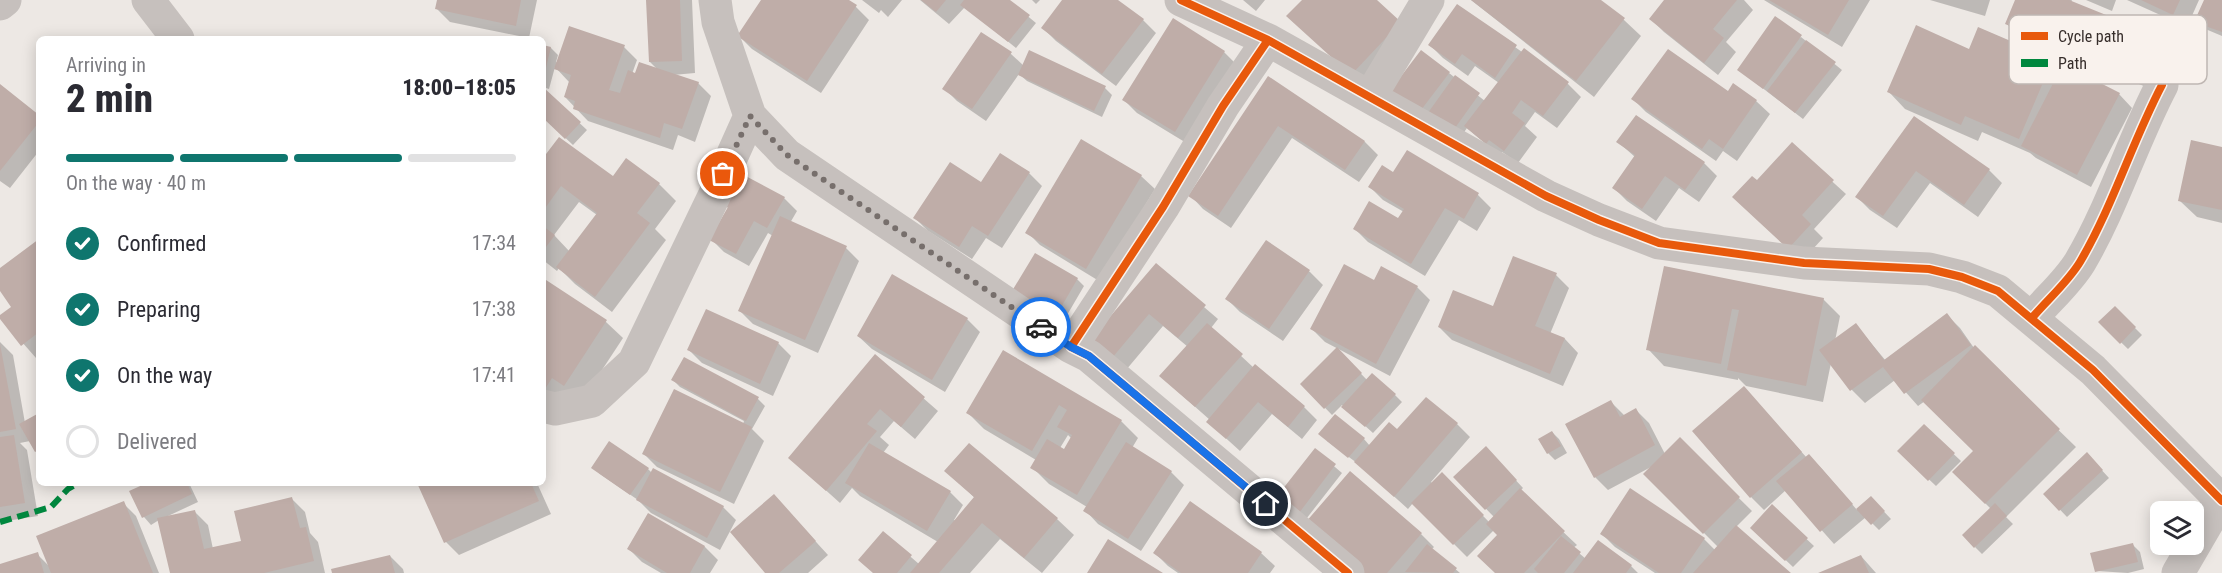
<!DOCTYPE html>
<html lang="en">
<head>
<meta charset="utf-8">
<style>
  body { margin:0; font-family:"Roboto Condensed",sans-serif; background:#f2f2f3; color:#2b2b33; height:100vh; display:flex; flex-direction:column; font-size:22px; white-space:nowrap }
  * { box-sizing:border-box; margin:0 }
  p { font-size:20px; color:#7c7c81 }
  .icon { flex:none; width:33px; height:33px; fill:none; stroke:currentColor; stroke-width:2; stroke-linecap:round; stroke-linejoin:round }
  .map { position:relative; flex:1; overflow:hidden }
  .details { position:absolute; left:36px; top:36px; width:510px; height:450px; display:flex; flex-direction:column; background:#fff; border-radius:9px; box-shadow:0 3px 15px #0003 }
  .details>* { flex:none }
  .tools { position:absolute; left:2150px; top:501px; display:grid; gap:12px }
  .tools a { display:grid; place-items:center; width:54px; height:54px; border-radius:9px; background:#fff; box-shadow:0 3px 15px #0003; font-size:30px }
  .pin { position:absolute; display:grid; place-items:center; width:51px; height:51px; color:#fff; margin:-26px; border:3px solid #fff; border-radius:50%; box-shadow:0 2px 6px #0007 }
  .courier { position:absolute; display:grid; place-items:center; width:60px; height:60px; margin:-30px; border:4px solid #1a73e8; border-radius:50%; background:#fff; color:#222; box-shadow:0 2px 8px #0007 }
  .overview em { font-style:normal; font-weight:800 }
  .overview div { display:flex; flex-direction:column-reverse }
  .overview { display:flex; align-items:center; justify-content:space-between; height:102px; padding:0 30px }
  h1 { font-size:39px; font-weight:800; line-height:45px }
  .bar { display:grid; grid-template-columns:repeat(4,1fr); gap:9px 6px; align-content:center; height:72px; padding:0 30px }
  .bar i { height:8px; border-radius:4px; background:#e1e1e2 }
  .bar .current { background:#0f766e }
  .bar p { grid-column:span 4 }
  ol { padding:0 30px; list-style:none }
  li { display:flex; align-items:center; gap:18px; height:66px }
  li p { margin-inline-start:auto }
  li .icon { padding:6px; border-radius:50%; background:#0f766e; color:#fff; stroke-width:4 }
  li:last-child { color:#7c7c81 }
  li i { width:33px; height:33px; border:3px solid #e1e1e2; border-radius:50% }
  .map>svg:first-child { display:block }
  .shadow { fill:#0003; fill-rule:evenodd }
  .building { fill:#bfada8 }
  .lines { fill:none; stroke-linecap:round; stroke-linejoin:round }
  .minor { stroke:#c6c0bd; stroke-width:33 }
  .quiet { stroke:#00873e; stroke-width:6; stroke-dasharray:12 6; stroke-linecap:butt }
  .cycleway-casing { stroke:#f9f2ed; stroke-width:11 }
  .cycleway { stroke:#e8590c; stroke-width:8 }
  .done { stroke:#776f6c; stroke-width:6; stroke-dasharray:0 10.8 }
  .route { stroke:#1a73e8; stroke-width:8 }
  .key { fill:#f9f2ed; stroke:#bfb7b3; stroke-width:1.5 }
  .key-label { font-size:16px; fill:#372e2b }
</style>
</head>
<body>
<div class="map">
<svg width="2222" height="573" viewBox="0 0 2222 573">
  <rect width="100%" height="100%" fill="#ede8e4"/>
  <path class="shadow" d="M439,0H537L529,38L450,22L437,9Z
    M647,0H692L695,73L673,75L698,83L711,96L695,142L678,135L673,150L588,121L565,97L569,82L555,67L549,89L543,87V46L551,48L558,55L556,62L558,63L624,47L637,60L632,74L658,70L650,62Z
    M763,0H846L856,7L869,20L821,93L752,49L739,36Z
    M862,0H902L888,17L881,10L879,13Z
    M920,0H1008L1036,23L1016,48L965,7L949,24Z
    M1032,0H1040L1036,4Z
    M1064,0H1116L1143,20L1156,33L1116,86L1056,41L1043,28Z
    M1243,0H1265L1256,11Z
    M1304,0H1375L1400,23L1365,87Z
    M1471,0H1598L1624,20L1641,36L1594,97Z
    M1666,0H1744L1753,10L1726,42L1736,52L1718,75L1664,32L1651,19Z
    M1764,0H1870L1842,47Z
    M1930,0H1990L1985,16Z
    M2017,0H2072L2071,2L2163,39L2176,52L2159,92L2020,37L2007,24Z
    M2086,0H2116L2112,11Z
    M2127,0H2199L2187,27Z
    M2205,0H2222V36L2203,28L2196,21Z
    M1457,6L1522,52L1524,50L1568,84L1581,97L1557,128L1535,112L1525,126L1537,137L1518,163L1502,152L1500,156L1467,128L1458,141L1398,99L1449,73L1485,101L1499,83L1475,66L1468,76L1443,58L1430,45Z
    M1979,29L2053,61L2062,70L2119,94L2132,108L2091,187L2036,158L2030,153L1982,132L1978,141L1905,109L1889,92L1970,51Z
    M982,34L1011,54L1024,66L1105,88L1112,95L1102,117L1027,81L1019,74L986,121L957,101L944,88Z
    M1801,37L1842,70L1803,119L1739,70Z
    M1224,52L1237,65L1188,144L1137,113L1124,100Z
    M1268,78L1365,142L1378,155L1359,182L1292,138L1231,228L1203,209L1190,195Z
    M1734,85L1756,101L1770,114L1737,161L1723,151L1716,161L1646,112L1633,99L1728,93Z
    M0,86L39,117V151L10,188L0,181Z
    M543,89L587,130L573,145L543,117Z
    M1914,118L1989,170L2002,183L1978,217L1930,183L1897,228L1870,210L1857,197Z
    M1082,141L1141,176L1155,189L1099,281L1040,245L1027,232Z
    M1618,142L1704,163L1717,176L1699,202L1679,188L1656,221L1627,201L1614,188L1635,157Z
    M1792,145L1846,194L1814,229L1823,238L1802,261L1747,210L1757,182Z
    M2222,148V223L2197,217L2180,201Z
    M543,161L613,178L659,184L676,201L655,229L666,240L612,312L575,284L559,268L557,271L543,260ZM579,202L597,215L570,252L554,235Z
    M1029,173L1042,186L1002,248L986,238L972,259L928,231L915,218L982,184Z
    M1394,174L1478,195L1491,208L1477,231L1459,220L1425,276L1368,242L1355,229L1398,220L1404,212L1383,200L1370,187Z
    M784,198L797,211L790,223L846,248L859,261L818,353L753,324L740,311L773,236L768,233L749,266L724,252L711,239L729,209L724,204Z
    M39,241V355L36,358L0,317L13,307L0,289V270Z
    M1267,242L1310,272L1323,285L1283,341L1240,312L1227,299Z
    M1156,266L1218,319L1211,328L1254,368L1304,407L1317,420L1302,439L1272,414L1240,451L1208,422L1210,420L1175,389L1188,347L1163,326L1126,370L1106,353Z
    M1665,267L1823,299L1840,316L1835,341L1856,325L1886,361L1947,315L1960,328L1974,348L2076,447L2006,517L2013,524L1982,554L1975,547L1991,509L1954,472L1975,451L1925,401L1918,406L1895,380L1865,403L1852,390L1831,363L1823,402L1746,386L1738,378V380L1664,366L1648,349Z
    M1556,275L1569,288L1550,334L1565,339L1578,353L1563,386L1452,340L1439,327L1493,308Z
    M543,279L606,322L623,338L581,402L543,408Z
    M1077,279L1084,286L1063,322L1014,291Z
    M1375,282L1417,287L1430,300L1390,376L1325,342L1312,329Z
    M2115,308L2142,335L2128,349L2100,322Z
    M967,319L980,332L945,392L872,349L858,336Z
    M0,342L13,355L25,423L39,414V454L30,441L20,443L27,450L38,516L0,522Z
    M778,343L791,356L773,396L702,363L689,350Z
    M1337,349L1367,380L1395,395L1402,402L1373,433L1342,405L1332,415L1302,384Z
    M1003,352L1121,421L1138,438L1132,448L1171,472L1184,485L1141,551L1098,524L1085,510L1087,507L1049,484L1032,467L1036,460L984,429L968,413ZM1068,435L1072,439L1065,451L1060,448Z
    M875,356L938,411L915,439L894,421L880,437L889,445L883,453L950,492L963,505L954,520L956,521L975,498L946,471L1057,519L1074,535L1042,573L1000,539L970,573H874L883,533L919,564L938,542L860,496L852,488L840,503L790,458Z
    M673,380L758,399L765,406L752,429L764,441L734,504L657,467L644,454L743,424L744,421L680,387Z
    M1756,401L1807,458L1809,456L1822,469L1857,510L1871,498L1891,519L1879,530L1866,517L1834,544L1786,490L1764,510L1751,497Z
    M1611,402L1625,416L1636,410L1649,423L1665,454L1680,440L1752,511L1736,527L1789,573H1655L1615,547L1602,534L1704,539L1715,550L1718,547L1645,474L1651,467L1608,490L1595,477Z
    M1457,424L1470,437L1431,482L1433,484L1442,474L1489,522L1494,517L1455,477L1486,448L1523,488L1520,491L1577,545L1573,548L1586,559L1631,566L1638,573H1496L1499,535L1494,530L1467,557L1413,503L1408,509L1357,463L1327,441L1364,439L1370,446L1397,431Z
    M1924,426L1961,461L1936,486L1899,451Z
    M1552,432L1559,439L1567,453L1555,460L1548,453Z
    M1315,450L1342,473L1303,523L1283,507Z
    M2087,454L2109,478L2067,517L2045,494Z
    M593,467L648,469L652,473L723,507L736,520L720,550L651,513L638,500L600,474Z
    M150,483H189L198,502L168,516L195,512L208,525L213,549L242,543L291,498L305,512L310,533L318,542L325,573H171L159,520L151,525L144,517L131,492Z
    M419,483H537L551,514L459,555L446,542Z
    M774,496L828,555L808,573H767Z
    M123,503L136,516L159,573H0V566L37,554L50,567Z
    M1191,504L1261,553L1275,566L1270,573H1178L1168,566L1155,553Z
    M1772,507L1814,546L1793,567L1752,528Z
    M649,515L705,547L718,560L710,573H661L642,562L629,549Z
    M1421,534L1434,547L1432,549L1460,573H1363Z
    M2133,545L2140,552L2144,569L2128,573L2097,571Z
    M390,556L403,569L404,573H333Z
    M1861,556L1876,573H1822Z"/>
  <path class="building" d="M437,0H521L516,26L435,9Z
    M646,0H680L682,61L649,62Z
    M761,0H849L857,5L807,81L737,36Z
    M921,0H946L936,12Z
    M964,0H1010L1030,15L1008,42L960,5Z
    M1062,0H1118L1144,19L1102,74L1041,28Z
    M1302,0H1377L1401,22L1351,75L1286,16Z
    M1471,0H1601L1625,18L1576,81Z
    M1664,0H1737L1713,29L1724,38L1704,63L1649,19Z
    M1769,0H1849L1828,35Z
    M2015,0H2069L2163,38L2146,80L2005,24Z
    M2141,0H2180L2173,15Z
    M2204,0H2222V32L2194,22Z
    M1457,4L1517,45L1495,78L1462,54L1455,64L1428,45Z
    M1775,16L1802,35L1763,89L1737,70Z
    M1173,18L1225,51L1175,132L1122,100Z
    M1916,25L1969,49L1978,27L2053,59L2019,139L1965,116L1961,125L1887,92Z
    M569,26L625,45L609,90L620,93L628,70L635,73L639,62L699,82L682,129L664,123L660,138L573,109L575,101L564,97L571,75L554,69Z
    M981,32L1012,52L972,109L942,89Z
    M1806,40L1836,62L1795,113L1767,91Z
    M543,45L551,47L544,76H543Z
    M1524,48L1569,82L1543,116L1521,100L1512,113L1525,123L1504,151L1489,140L1486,144L1464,126Z
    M1668,49L1728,91L1733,83L1757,100L1723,149L1709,139L1702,149L1631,99Z
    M1029,50L1106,86L1094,111L1018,75Z
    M1421,50L1450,72L1418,114L1389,92Z
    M2063,64L2120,93L2077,175L2021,146Z
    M1455,75L1480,93L1450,135L1425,117Z
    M1268,76L1365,141L1345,170L1278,126L1218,216L1188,196Z
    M0,84L39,115V122L0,171Z
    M543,87L581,122L565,139L543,118Z
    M1636,115L1705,162L1685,190L1665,176L1642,209L1612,188L1635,155L1616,142Z
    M1914,116L1990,169L1964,205L1916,171L1883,216L1855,197Z
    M559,137L613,176L626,158L660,183L637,213L650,223L595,297L556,267L597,213L561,186L543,211V158Z
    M1081,139L1142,175L1086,269L1025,233Z
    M2191,140L2222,147V210L2178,201Z
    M1792,142L1834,180L1802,215L1811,224L1788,249L1732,197L1752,176L1757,180Z
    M1407,150L1479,193L1464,219L1445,208L1411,264L1353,229L1369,201L1398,218L1404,209L1368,187L1382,165L1393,172Z
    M1000,153L1030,172L988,236L972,226L959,247L913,218L950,162L981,182Z
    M740,173L785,197L767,228L754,221L736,254L709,240L728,207L722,204Z
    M780,216L847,246L805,340L738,311Z
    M543,226L555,235L543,251Z
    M39,239V332L21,346L0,319V315L11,307L0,291V268Z
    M1266,240L1310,270L1269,329L1225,299Z
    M1035,253L1078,278L1056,316L1012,291Z
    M1513,256L1557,273L1535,326L1565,338L1550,374L1438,327L1453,290L1493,306Z
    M1156,263L1206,305L1178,338L1149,314L1112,358L1090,340Z
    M1344,264L1374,280L1381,266L1418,286L1376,364L1310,329Z
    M1664,266L1824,298L1806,386L1727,370L1739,310L1732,309L1721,364L1646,350Z
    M892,274L968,318L932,380L857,336Z
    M543,278L607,320L564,386L552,378L543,392Z
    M2115,306L2136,327L2120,344L2098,322Z
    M706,309L779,342L760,384L687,350Z
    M1947,313L1971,345L1904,394L1883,367L1850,391L1819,350L1856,323L1884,360Z
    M1207,323L1243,354L1195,407L1159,376Z
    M0,344L16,429L0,432Z
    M1975,345L2060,429L1985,504L1952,472L1973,451L1921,400Z
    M1337,347L1362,373L1324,409L1300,384Z
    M1003,350L1122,420L1077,495L1030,468L1047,439L1064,449L1072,435L1057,427L1067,410L1059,405L1032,451L966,413Z
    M875,354L925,397L901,427L880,409L867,424L877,431L826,491L788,458Z
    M684,357L759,397L746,421L671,380Z
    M1255,364L1305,406L1288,427L1258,402L1226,439L1206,422Z
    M1372,373L1396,394L1365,427L1341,407Z
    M1744,386L1802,452L1750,498L1692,431Z
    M674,389L752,427L720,492L642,454Z
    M1426,397L1458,423L1394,497L1354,462L1389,422L1397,429Z
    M1611,400L1620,417L1636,408L1655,445L1594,478L1565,424Z
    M39,413V450L35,452L19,424Z
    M1335,414L1365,438L1348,458L1318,434Z
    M1924,424L1955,453L1928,481L1897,451Z
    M1552,431L1561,446L1547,454L1538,439Z
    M14,435L25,503L0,507V437Z
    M1680,437L1740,497L1703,534L1643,474Z
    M609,441L649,468L630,495L591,468Z
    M1126,442L1172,471L1128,539L1083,511Z
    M869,443L951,491L927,531L845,483Z
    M969,443L1058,518L1024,558L982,523L939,573H910L974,497L944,471Z
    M1486,446L1517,480L1485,510L1453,477Z
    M1315,448L1336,464L1296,517L1274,500Z
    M2087,452L2103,470L2059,511L2043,494Z
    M1809,454L1853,504L1820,532L1776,481Z
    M653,468L724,506L707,538L636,500Z
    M1350,471L1422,533L1387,573H1364L1305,523Z
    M1442,472L1484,515L1453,545L1411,503Z
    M147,483H187L192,494L142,518L129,491Z
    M417,483H531L539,501L444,543Z
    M1520,488L1565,531L1524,573H1495L1477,556L1497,535L1486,524Z
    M1630,488L1705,538L1681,573H1659L1600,534Z
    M774,494L816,541L779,573H765L730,532Z
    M1871,496L1885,511L1871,525L1856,509Z
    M292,497L300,528L306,527L314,561L264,573H170L157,518L195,510L204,549L241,541L234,511Z
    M124,501L153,573H51L36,536Z
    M1190,501L1262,552L1248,573H1181L1153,553Z
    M1995,503L2007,516L1974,548L1962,535Z
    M1772,504L1808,538L1785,561L1750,528Z
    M648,513L705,546L690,573H667L627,549Z
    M1736,525L1791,573H1693Z
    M883,531L912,555L897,573H873L858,560Z
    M1561,536L1581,552L1564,573H1538L1534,569Z
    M1108,539L1163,573H1087Z
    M1598,540L1632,565L1626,573H1573Z
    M2133,543L2138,562L2095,572L2090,553Z
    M1427,544L1457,568L1453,573L1405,572Z
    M38,552L44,573H0V564Z
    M390,555L395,573H332L331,569Z
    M1861,555L1869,573H1818Z"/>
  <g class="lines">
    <path class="minor" d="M148,0L178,39
      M715,0L718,22L750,116L787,155L1071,347L1089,356L1348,573
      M1181,0L1268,40L1546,196L1599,220L1659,243L1804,263L1929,269L1962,277L1998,291L2093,370L2222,501
      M0,4L5,0
      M1370,97L1428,0
      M2032,318C2047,300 2068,282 2080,262C2113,206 2132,142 2162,85
      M1071,347L1163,207L1223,106L1268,40
      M543,406L555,409L592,401L634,362L715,194L750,116
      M2178,573L2220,501"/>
    <path class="quiet" d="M0,522L51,507L68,489L78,483"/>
    <g class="cycleway-casing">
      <path id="cycleway" d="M1181,0L1268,40L1546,196L1599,220L1659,243L1804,263L1929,269L1962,277L1998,291L2093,370L2222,501
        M1268,40L1223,106L1163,207L1071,347L1089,356L1348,573
        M2032,318C2047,300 2068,282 2080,262C2113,206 2132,142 2162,85"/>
    </g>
    <use href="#cycleway" class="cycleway"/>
  </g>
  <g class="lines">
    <path class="done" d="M723,174L750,116L787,155L1041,327"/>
    <path class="route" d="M1041,327L1071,347L1089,356L1266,504"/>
  </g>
  <rect x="2009" y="15" width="198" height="69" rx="9" class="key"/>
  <rect x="2021" y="32" width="27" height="8" fill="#e8590c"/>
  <rect x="2021" y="59" width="27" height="8" fill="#00873e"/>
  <g class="key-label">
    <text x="2058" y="42">Cycle path</text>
    <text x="2058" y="69">Path</text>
  </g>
</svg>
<div class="tools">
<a><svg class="icon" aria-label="layers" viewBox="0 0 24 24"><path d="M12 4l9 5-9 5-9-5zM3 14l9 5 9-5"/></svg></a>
</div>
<div class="pin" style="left:723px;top:174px;background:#ea580c"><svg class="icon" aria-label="bag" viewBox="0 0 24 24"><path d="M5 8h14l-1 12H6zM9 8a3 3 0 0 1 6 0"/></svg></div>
<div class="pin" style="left:1266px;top:504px;background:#1f2937"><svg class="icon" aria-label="home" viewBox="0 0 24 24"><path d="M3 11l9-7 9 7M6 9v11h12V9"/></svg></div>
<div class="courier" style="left:1041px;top:327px"><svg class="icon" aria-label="car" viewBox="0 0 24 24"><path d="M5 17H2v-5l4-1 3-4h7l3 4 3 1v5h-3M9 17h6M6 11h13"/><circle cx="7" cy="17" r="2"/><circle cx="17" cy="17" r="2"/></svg></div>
<section class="details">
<div class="overview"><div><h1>2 min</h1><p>Arriving in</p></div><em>18:00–18:05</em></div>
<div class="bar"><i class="current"></i><i class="current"></i><i class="current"></i><i></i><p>On the way · 40 m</p></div>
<ol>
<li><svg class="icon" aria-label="check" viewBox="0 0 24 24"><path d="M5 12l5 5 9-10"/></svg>Confirmed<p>17:34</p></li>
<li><svg class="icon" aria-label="check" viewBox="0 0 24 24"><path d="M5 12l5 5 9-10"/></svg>Preparing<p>17:38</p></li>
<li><svg class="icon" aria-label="check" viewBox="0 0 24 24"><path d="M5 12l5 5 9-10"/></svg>On the way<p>17:41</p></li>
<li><i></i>Delivered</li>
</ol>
</section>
</div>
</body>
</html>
